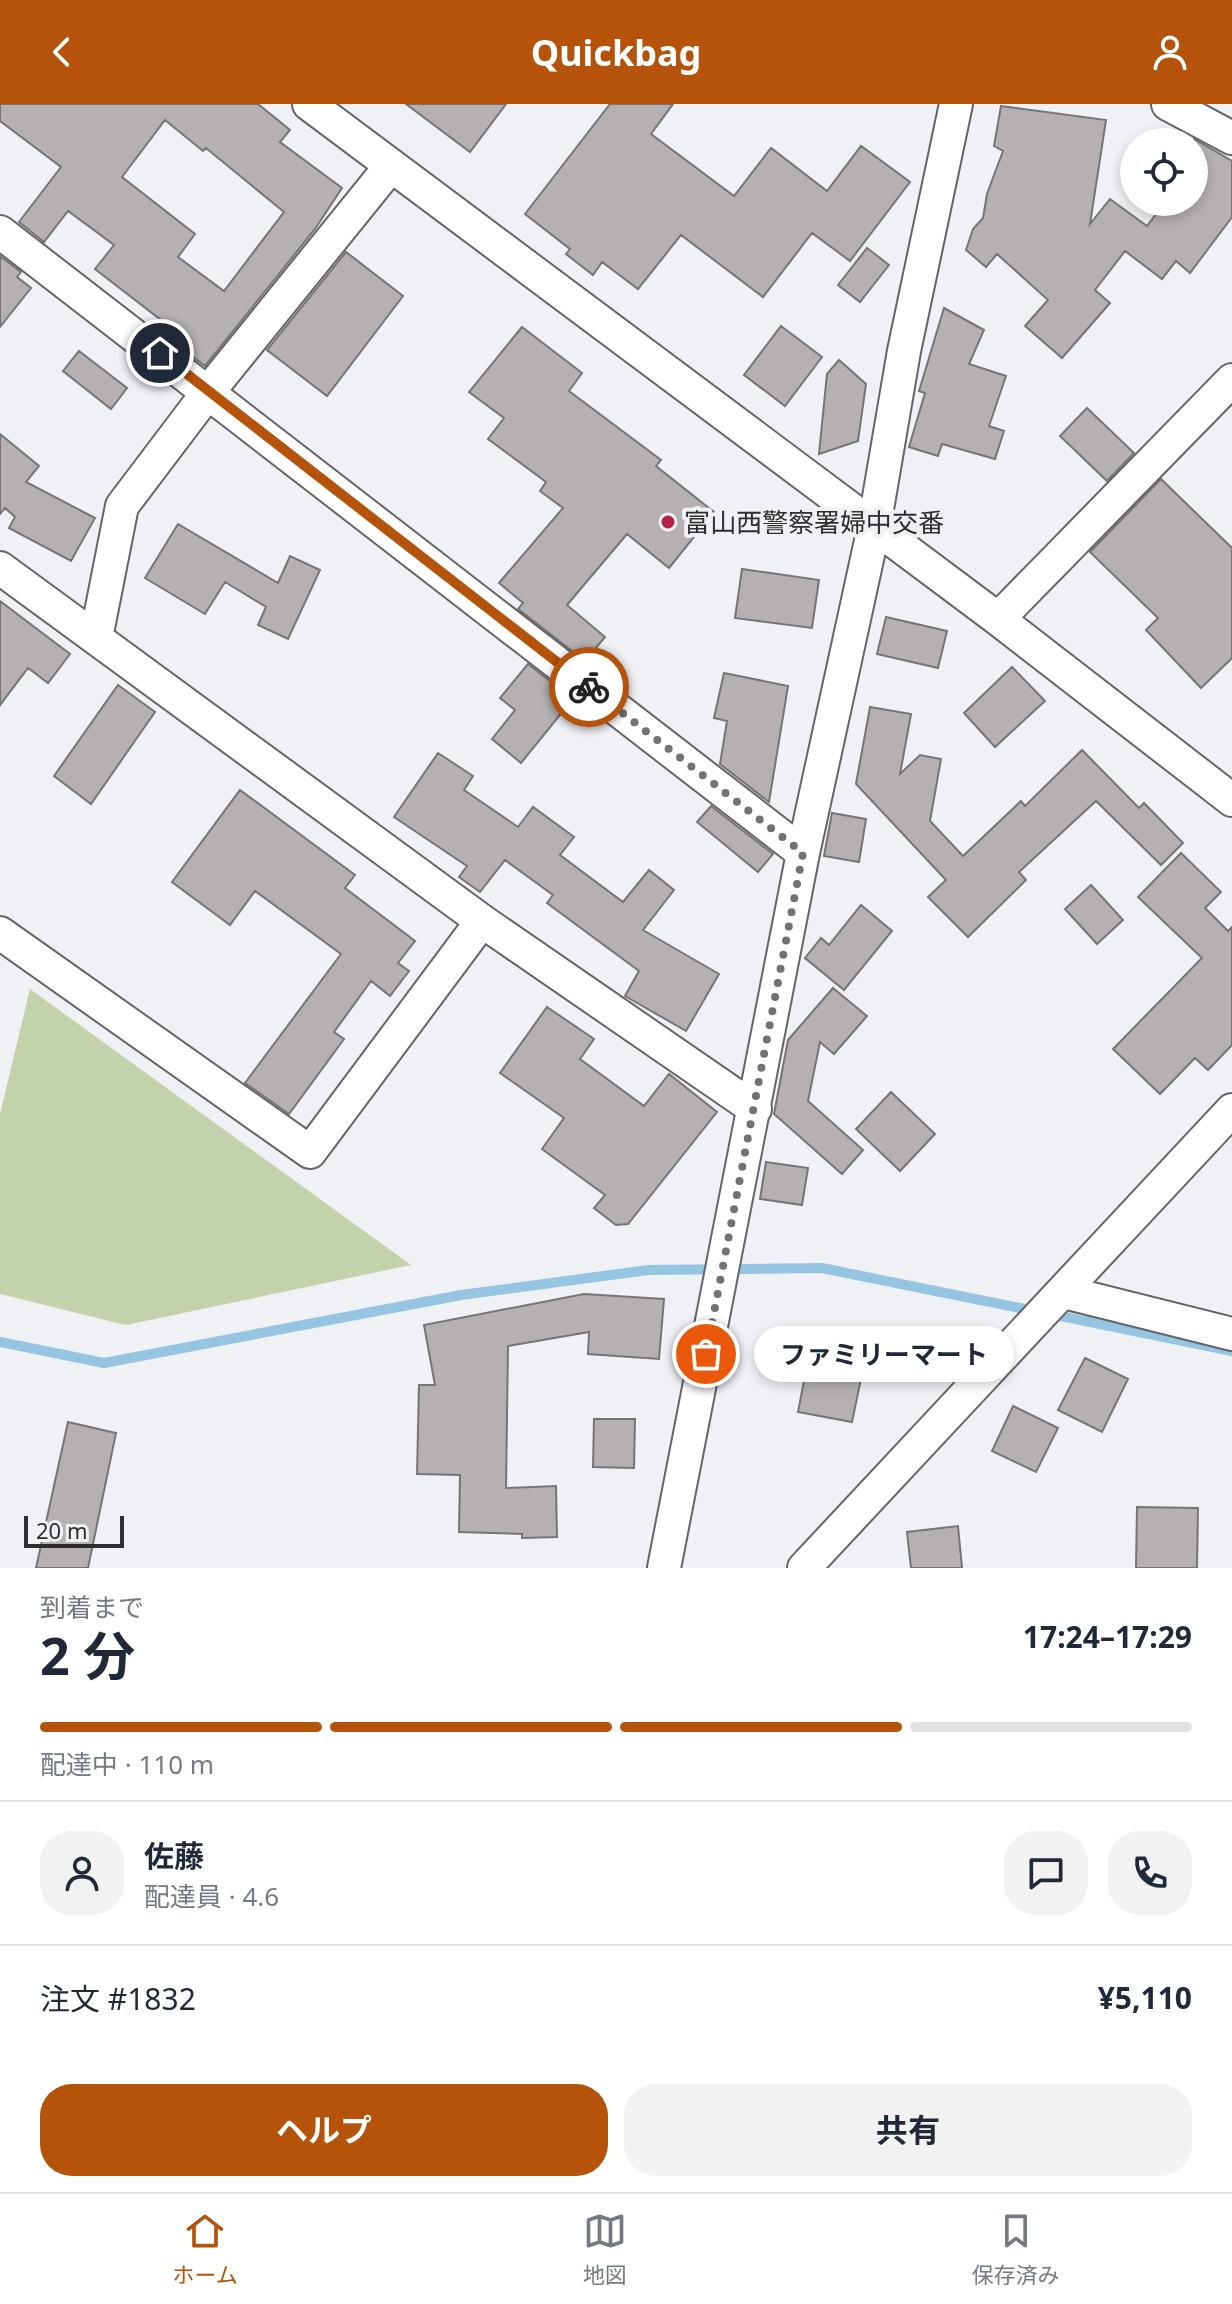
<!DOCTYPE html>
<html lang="ja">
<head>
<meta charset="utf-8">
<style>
  body { margin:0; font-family:"Noto Sans","Noto Sans JP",sans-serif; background:#f2f2f3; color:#1f2937; height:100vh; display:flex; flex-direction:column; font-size:30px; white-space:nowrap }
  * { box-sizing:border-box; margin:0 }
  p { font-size:26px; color:#747a83 }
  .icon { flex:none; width:44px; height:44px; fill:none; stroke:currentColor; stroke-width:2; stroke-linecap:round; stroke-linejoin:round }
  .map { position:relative; height:1464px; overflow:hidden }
  .side { display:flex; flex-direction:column; background:#fff; flex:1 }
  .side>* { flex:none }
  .fabs { position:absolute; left:1120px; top:24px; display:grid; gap:16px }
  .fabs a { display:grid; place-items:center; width:88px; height:88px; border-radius:50%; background:#fff; box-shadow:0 4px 12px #0003; font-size:40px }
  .scale { position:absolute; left:24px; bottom:20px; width:100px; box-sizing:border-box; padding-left:8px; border:4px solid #2e2e30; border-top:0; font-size:22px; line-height:28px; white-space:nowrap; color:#2e2e30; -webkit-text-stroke:6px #f0f1f5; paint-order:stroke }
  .pin { position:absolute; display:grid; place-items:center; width:68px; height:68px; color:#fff; margin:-34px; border:4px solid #fff; border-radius:50%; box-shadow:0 2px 8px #0007 }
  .courier { position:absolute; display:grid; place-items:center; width:80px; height:80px; margin:-40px; border:6px solid #b45309; border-radius:50%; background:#fff; color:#222; box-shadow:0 2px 10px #0007 }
  .bubble { position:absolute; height:56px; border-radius:28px; background:#fff; box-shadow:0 4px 12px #0003; font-size:26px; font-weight:700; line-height:56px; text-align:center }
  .summary em { font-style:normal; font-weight:700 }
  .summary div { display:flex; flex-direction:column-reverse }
  .summary { display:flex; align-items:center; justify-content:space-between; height:136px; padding:0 40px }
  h1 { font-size:52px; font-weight:700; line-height:60px }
  .bar { display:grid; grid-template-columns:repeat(4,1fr); gap:12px 8px; align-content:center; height:96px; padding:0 40px }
  .bar i { height:10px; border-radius:6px; background:#e0e1e3 }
  .bar .on { background:#b45309 }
  .bar p { grid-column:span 4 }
  .line { display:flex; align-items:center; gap:20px; padding:0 40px; border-top:2px solid #e0e1e3 }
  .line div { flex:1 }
  .round { display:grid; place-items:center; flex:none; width:84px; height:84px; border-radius:32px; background:#f2f2f3 }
  .cta { display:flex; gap:16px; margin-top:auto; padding:16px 40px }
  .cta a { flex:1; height:92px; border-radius:32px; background:#b45309; color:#fff; font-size:32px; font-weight:700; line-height:92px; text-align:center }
  .cta a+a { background:#f2f2f3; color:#1f2937 }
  header { display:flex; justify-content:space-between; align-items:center; height:104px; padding:0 40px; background:#b45309; color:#fff; font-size:36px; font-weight:700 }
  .tab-bar { display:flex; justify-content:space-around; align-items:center; height:112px; border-top:2px solid #e0e1e3; background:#fff; font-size:22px; color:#747a83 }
  .tab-bar a { display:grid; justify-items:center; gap:4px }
  .tab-bar .on { color:#b45309 }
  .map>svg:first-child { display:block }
  .green { fill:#c4d2ab }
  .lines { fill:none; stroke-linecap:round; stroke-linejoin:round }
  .stream { stroke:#96c5e2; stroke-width:10 }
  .building { fill:#b5b1b3; stroke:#777476; stroke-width:2; fill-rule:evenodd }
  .minor-casing { stroke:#656569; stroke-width:36 }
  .minor { stroke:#fff; stroke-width:32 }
  .done { stroke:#727275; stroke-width:8; stroke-dasharray:0 14.4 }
  .route { stroke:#b45309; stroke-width:10 }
  .poi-dot { fill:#b32149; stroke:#f0f1f5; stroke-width:3 }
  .labels { text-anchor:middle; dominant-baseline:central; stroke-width:8; stroke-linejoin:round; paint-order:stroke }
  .poi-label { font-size:26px; fill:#2e2e30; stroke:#f0f1f5; text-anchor:start }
</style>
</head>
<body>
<header><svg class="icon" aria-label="back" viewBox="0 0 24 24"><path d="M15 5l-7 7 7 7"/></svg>Quickbag<svg class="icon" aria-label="person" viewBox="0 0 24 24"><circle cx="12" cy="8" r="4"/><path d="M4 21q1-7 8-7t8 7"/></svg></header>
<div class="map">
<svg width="1232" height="1464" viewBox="0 0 1232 1464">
  <rect width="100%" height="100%" fill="#f0f1f5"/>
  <path class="green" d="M30,885L411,1161L126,1221L0,1190V1010Z"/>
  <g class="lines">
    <path class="stream" d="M1051,1210L1232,1247
      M0,1238L104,1259L461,1191L648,1166L822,1164L1035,1207"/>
  </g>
  <path class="building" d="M0,0H258L290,26L280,38L342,84L315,125L205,262L173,238L179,230L95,165L114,141L68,107L44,138L19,118L61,63L0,17ZM165,16L203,47L206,44L284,108L224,187L178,153L195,130L122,73Z
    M406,0H506L470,48Z
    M610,0H673L651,30L734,92L771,44L827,87L861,42L910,78L850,157L812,129L763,193L681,131L638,185L602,158L593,171L566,150L570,145L525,110Z
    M1001,2L1106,16L1090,120L1110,95L1147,122L1165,98H1194V35L1232,57V113L1190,169L1176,157L1162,175L1125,147L1095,186L1110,199L1062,254L1025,222L1048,196L997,150L986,163L966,146L973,125L983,114L987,90L1003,47L994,42Z
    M867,144L889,161L860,198L838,181Z
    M346,148L403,192L327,292L267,246Z
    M0,152L21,168L17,173L31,184L0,223Z
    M944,204L984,226L969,260L1006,272L989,322L1004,327L995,355L942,340L938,352L909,343L925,289L919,287Z
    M781,222L822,253L785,302L744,271Z
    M522,223L582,269L569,287L661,356L656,362L714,408L669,464L627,430L567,501L605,533L585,557L518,505L523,499L499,479L563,404L540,387L546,378L488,335L504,314L469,288Z
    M79,247L127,284L111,305L63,267Z
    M839,256L866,280L858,337L819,350L827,270Z
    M1087,304L1134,349L1107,377L1060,332Z
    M0,330L39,362L26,378L95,414L71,457L9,424L15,413L5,404L0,410Z
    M1161,375L1232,444V554L1201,584L1146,526L1158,514L1090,448Z
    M178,420L278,479L290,452L320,466L288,535L258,521L266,503L225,478L205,510L145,474Z
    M742,465L819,476L812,524L735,514Z
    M0,497L70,550L48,579L28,564L0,601Z
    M886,513L947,527L938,564L877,550Z
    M528,560L573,595L521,659L492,635L515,606L500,594Z
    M1012,563L1045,597L995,643L964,609Z
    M724,569L788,582L769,698L720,660L727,617L714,614Z
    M118,581L155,608L91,700L54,672Z
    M870,603L911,610L900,670L920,651L941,655L930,717L963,752L1021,697L1025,702L1082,646L1139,704L1144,699L1183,739L1161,761L1096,697L1019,768L1026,776L968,833L928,793L946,776L856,680Z
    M438,649L473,672L464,686L518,723L533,703L574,733L560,751L623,798L649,766L674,786L643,826L719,870L686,927L625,892L639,867L547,799L553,791L505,756L480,788L459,773L467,762L394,713Z
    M240,686L355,771L345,784L415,837L398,859L409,867L390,892L371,877L334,928L344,935L289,1010L245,979L341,850L255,787L230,821L172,778Z
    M711,702L773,750L758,768L697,718Z
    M832,709L866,715L859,758L824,752Z
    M1181,749L1221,788L1205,804L1228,827L1232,823V941L1208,966L1195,954L1160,990L1113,945L1202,854L1138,793Z
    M1091,781L1123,816L1097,840L1065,805Z
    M861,801L892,827L844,886L805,854L821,834L829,841Z
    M833,884L867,912L834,950L820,938L808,997L863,1046L842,1070L774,1010L788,936Z
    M547,903L594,935L580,955L644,1002L669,970L717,1008L628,1120L616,1121L594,1104L605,1091L542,1045L564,1014L500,969Z
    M891,988L935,1030L900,1067L856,1025Z
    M766,1058L808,1064L802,1101L760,1095Z
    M584,1190L664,1195L659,1255L588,1250L589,1228L508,1242L506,1384L556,1382L557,1433L522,1434V1430L459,1428L460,1371L417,1370L419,1281H435L424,1221Z
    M814,1225L869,1236L852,1318L798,1308Z
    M1085,1254L1128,1275L1102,1328L1058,1306Z
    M1013,1302L1058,1324L1036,1368L992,1347Z
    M594,1315H635L634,1364L593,1363Z
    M68,1318L116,1329L88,1464H36Z
    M1137,1403L1198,1404L1197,1464H1136Z
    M958,1422L962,1464H911L907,1428Z"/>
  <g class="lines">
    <g class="minor-casing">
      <path id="minor" d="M309,0L998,515L1232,696
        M1168,0L1232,34
        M0,128L803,749
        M0,464L482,817L755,1005
        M998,515L1232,276
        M96,534L122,402L209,287L390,63
        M0,829L310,1048L482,817
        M1064,1188L1232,1230
        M664,1464L803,749L874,423L904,247L956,0
        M804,1464L1232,1006"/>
    </g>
    <use href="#minor" class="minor"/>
  </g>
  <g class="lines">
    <path class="done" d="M589,583L803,749L706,1250"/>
    <path class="route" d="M160,249L589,583"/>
  </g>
  <circle class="poi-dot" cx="668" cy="418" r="8"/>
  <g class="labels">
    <g class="poi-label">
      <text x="684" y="418">富山西警察署婦中交番</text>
    </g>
  </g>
</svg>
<div class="fabs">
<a><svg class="icon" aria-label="locate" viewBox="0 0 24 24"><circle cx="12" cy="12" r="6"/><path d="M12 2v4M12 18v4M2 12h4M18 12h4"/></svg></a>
</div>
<div class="scale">20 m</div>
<div class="pin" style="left:706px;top:1250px;background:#ea580c"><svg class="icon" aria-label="bag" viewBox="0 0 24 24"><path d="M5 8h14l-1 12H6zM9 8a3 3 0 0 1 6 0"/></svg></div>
<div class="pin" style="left:160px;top:249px;background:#1f2937"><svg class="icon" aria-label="home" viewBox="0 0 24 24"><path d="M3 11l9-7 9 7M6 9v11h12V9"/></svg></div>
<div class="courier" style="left:589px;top:583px"><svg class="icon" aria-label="bike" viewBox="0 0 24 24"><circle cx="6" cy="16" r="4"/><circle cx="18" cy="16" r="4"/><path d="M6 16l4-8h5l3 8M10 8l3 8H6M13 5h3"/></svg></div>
<div class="bubble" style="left:754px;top:1222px;width:260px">ファミリーマート</div>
</div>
<section class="side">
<div class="summary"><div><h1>2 分</h1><p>到着まで</p></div><em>17:24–17:29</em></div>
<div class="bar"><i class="on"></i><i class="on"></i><i class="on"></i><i></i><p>配達中 · 110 m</p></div>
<div class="line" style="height:144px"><a class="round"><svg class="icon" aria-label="person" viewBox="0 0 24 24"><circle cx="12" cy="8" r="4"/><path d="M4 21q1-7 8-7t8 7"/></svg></a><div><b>佐藤</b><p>配達員 · 4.6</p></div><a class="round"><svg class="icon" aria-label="chat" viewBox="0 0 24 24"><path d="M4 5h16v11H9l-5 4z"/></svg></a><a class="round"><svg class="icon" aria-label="phone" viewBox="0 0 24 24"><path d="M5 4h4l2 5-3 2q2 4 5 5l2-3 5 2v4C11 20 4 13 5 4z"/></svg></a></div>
<div class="line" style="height:104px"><div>注文 #1832</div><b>¥5,110</b></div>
<div class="cta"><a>ヘルプ</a><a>共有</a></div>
</section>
<nav class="tab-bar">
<a class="on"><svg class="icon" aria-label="home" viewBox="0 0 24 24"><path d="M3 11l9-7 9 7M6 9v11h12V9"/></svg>ホーム</a>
<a><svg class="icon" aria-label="map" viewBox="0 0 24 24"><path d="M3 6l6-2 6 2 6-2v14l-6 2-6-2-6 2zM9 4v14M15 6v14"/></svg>地図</a>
<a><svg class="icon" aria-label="saved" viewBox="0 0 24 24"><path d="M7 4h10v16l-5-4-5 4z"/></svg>保存済み</a>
</nav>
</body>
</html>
